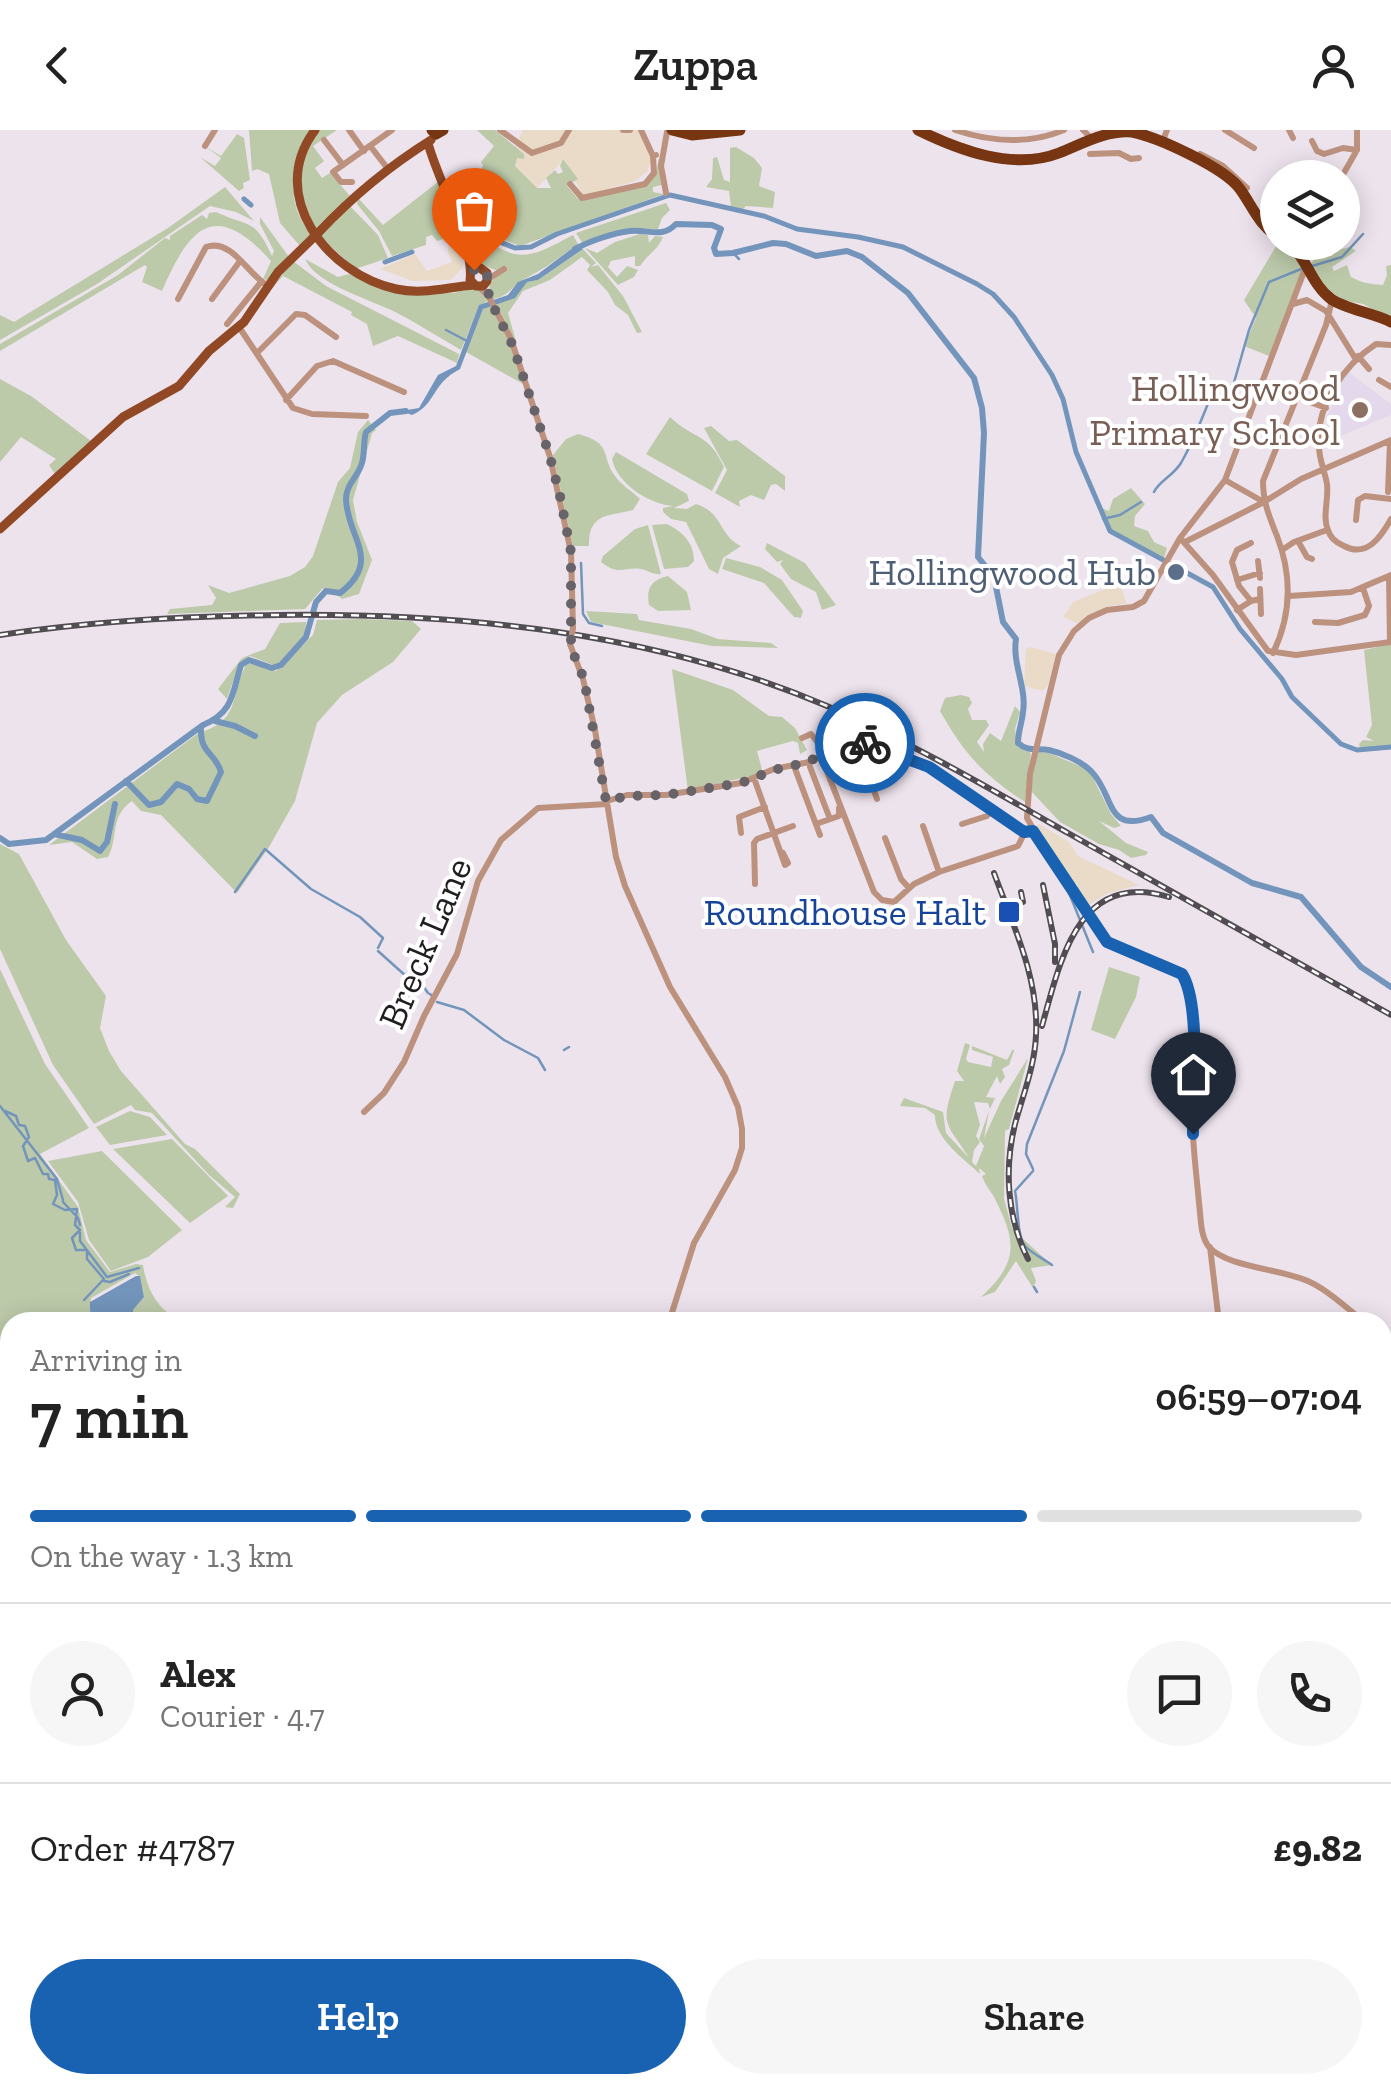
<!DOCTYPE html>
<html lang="en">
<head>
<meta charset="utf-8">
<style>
  body { margin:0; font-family:"Zilla Slab",serif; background:#f6f6f6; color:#222; height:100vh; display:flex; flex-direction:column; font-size:38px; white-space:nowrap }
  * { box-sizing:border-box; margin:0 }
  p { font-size:32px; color:#767676 }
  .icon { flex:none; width:55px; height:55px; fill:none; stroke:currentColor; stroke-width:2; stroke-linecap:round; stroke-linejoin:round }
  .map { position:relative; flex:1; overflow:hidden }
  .sheet { position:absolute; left:0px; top:1182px; width:1392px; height:782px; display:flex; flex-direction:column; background:#fff; border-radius:30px 30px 0 0; box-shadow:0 5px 25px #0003 }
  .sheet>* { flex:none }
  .buttons { position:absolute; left:1260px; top:30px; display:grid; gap:20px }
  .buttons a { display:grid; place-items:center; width:100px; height:100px; border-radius:50%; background:#fff; box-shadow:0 5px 25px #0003; font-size:50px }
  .pin { position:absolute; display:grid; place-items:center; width:85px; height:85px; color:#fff; margin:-102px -42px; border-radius:50% 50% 50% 0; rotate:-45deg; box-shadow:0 0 10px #0007 }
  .pin .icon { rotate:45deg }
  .courier { position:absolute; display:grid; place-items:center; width:100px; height:100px; margin:-50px; border:8px solid #1962b1; border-radius:50%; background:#fff; color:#222; box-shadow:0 2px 12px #0007 }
  .summary em { font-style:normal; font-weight:600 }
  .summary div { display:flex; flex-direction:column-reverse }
  .summary { display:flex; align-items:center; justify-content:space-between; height:170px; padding:0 30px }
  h1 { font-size:65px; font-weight:600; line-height:75px }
  .bar { display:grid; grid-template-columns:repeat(4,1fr); gap:15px 10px; align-content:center; height:120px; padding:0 30px }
  .bar i { height:12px; border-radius:8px; background:#e0e0e0 }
  .bar .current { background:#1962b1 }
  .bar p { grid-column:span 4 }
  .line { display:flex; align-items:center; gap:25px; padding:0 30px; border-top:2px solid #e0e0e0 }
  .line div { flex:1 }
  .round { display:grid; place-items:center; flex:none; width:105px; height:105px; border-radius:52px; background:#f6f6f6 }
  .primary-button { display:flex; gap:20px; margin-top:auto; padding:20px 30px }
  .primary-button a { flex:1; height:115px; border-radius:60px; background:#1962b1; color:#fff; font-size:40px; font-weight:600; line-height:115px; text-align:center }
  .primary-button a+a { background:#f6f6f6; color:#222 }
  header { display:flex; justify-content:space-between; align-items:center; height:130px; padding:0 30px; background:#fff; font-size:45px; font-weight:600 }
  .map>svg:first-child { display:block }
  .commercial { fill:#e9dbc8 }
  .education { fill:#e4d8ec }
  .green { fill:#bdcaaa }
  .water { fill:#7395bb }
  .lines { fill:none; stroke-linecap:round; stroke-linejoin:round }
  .stream { stroke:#7395bb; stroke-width:2.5 }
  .canal { stroke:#7395bb; stroke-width:5 }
  .river { stroke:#7395bb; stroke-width:6 }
  .minor { stroke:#bc927f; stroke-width:6 }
  .major { stroke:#914925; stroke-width:9 }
  .highway { stroke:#773512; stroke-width:11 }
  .rail-casing { stroke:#524d52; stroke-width:6 }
  .rail { stroke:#fff; stroke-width:2.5; stroke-dasharray:8; stroke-linecap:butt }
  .minor-bridge { stroke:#bc927f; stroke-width:6 }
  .major-bridge { stroke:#914925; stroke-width:9 }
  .done { stroke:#686368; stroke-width:10; stroke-dasharray:0 18 }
  .route { stroke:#1962b1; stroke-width:12 }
  .education-dot { fill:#8d6e63; stroke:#fff; stroke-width:4 }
  .service-dot { fill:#5c6f8a; stroke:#fff; stroke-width:4 }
  .transit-dot { fill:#1a4fb4; stroke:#fff; stroke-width:4 }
  .labels { text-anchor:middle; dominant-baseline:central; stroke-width:8; stroke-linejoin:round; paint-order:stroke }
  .education-label { font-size:38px; fill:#785e54; stroke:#fff; text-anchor:end }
  .service-label { font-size:38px; fill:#4e5e75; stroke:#fff; text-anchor:end }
  .transit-label { font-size:38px; fill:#164399; stroke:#fff; text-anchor:end }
  .street-label { font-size:38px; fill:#211e21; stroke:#fff }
</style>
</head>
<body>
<header><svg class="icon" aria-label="back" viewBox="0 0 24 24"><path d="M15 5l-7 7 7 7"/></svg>Zuppa<svg class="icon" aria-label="person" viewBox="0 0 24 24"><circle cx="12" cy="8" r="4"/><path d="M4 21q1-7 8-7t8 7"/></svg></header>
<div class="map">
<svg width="1391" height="1963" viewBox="0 0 1391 1963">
  <rect width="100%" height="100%" fill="#ede3ed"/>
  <path class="commercial" d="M523,0H639L651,30L647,42L635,51L583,66L564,29L537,58L515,36L517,27L523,29L524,24L515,17Z
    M454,110L462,127L463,137L451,150L413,151L380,139L415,124L427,141L452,132L448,122L449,114Z
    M1118,449L1127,474L1108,476L1077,493L1063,487L1073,472L1105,459Z
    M1030,517L1056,524L1048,555L1043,561L1024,556L1026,519Z
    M1039,694L1069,712L1078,726L1139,755L1106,764L1087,776L1078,762V755L1071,751L1051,725L1035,697Z"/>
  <path class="education" d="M1347,241L1391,274V285L1331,310L1326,305V288Z"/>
  <path class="green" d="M249,0H313C298,27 286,55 299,85C301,91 308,99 311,105L300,116L280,93L269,44L257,39L252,41Z
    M318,0H337L313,16L324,31L315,38L322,48L330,43L350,66L315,101C298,59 292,40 318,0Z
    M477,0H495L524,24V29L517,28L515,36L537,58H551L546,48L555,40L558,44L563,42L560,36L563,29L578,49L567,56L578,69L648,54L656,44L659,27L662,55L653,57V62L664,64L520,116L483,102H463L454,66L477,48L483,36L481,32L494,16Z
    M237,4L244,8L250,50L243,53L244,58L239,61L200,27L215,36L221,28L206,17L221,26Z
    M736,17L754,28L762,38L759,56L775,62L773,78L746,76L742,80L731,77L729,61L706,57L712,49L713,28L717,27L724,50L730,52V18Z
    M439,51L455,105L437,111L432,105L426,107V115L392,126L379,101L357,74L358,68L383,95Z
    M225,57L254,91L236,82L210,76L97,154L0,210V185L14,192L168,98Z
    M666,73L670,80L662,88L658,99L630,100L583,114L576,103Z
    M350,76L378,105L388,128L355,139L319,105Z
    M216,82C250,98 254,87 272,126L274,121L260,94V87L289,127L267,150L263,149L271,131C215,69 190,96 162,161L142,152L147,137L145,135L0,221V214L118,145L165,108L170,110V106L202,85L207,89L209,83Z
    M640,104L648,105L649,113L655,106L663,107C657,121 648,124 640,136H635V126L611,131L608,137L617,147L627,136L638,140L634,147L618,155L585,118L597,123L615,112Z
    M573,105L578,114C562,126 546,138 528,147C514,153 509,167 493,169L489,156L498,141L477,133L465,108C484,108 494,117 511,123C532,130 555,114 573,105Z
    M1278,113L1301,133L1303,139L1269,226L1244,216L1256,188L1244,170Z
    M1350,117L1356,121L1332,137L1334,141L1347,135L1351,147C1363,153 1369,154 1383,155L1387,145L1386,136L1391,135V189L1363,174L1334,169L1310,135L1315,128L1332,126L1337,120Z
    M583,119L596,133L591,137L598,135L623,166L642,202L637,203L628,185L615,175L608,162L587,140L590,135L582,127L550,150L523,161L508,183L517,215L496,173L527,152L538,150Z
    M305,129L338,147L352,143L380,157L454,163L475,157L489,170L479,176L461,220C440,208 420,195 399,184C373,170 316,155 305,129Z
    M293,131L326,156L459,224L457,233L398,206L373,216L367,194L351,185L352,182L283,146L267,164Z
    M491,175L509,209L523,254L466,222L483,179Z
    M0,249L31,266L91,311L55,344L49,335L56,329L21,307L0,332Z
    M670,287C694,310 708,302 724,337L712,361L646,324Z
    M368,290L376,300L372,303L353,370L357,392L372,430L359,464L342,469L328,458L322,459L305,479L167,484L170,479L212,475L216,468L208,455L229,463L290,446L305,437L313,426L338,352L350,338L358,302Z
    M711,296L729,311L737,310L785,346V361L776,354L771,355L764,370L751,365L739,371L740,377L715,363L727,340L704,298Z
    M578,304C613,313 600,325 615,346C621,355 632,361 640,369L633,380C609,386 588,383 589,416H573L553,325L566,309Z
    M616,322L687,364L689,371L674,378L687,379L696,374C724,383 718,405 741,416L723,428L718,444L709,439L686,392L671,389L663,382V378L673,376C649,374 617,354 612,329Z
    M1131,358L1145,374L1135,386L1134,396L1148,401L1154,412L1167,418L1164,428L1112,401L1101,378L1109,381L1113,369Z
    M667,394C683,402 694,413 694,431L688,437L664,439L652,395Z
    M648,395L661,444C655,445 650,442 645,440C626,434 621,448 601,432L603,426L635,399Z
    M767,413L805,433L836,475L822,480L816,462L791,449L780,434L783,430L777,432L765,419Z
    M726,428L760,437L782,450L803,481L801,488L794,487L764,453L722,439Z
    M668,446L687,462L691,480L658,481L649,475C646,458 651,450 668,446Z
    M586,481L637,484L639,490L691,499L718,509L771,513L778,518L712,516L591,492Z
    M362,489L412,491L421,499L393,532L342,565L317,593L295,671L269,717L237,763L161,685L141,681L132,671C109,687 119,707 108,727L97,729L72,712L49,715L197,604C243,589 228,568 246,535L253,532L276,541L313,505L317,490Z
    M306,492L305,505L279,533L273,535L250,526L239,534L227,569L218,559L242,528L265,519L280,493Z
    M1391,514V616L1360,618L1359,614L1363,610L1374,611L1366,607L1372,595L1364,520Z
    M672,539L733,560L769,586L782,587L795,598L807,620L800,624L798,613L793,611L757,621L763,643L688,661Z
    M961,565L969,567L972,573L968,579L972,590H986L989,595L977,612L984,622L983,614L990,603L1001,611L1015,576L1020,582L1015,599L1017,616L1031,623L1025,672C983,645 963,622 940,581L945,568Z
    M1037,622L1049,623L1089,640L1111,684L1121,696L1114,698L1099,691L1126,713L1148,722L1146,725L1131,728L1119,720L1099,714L1060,692L1030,660Z
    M0,714L19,724L66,810L106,866L100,898L109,921L121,941L185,1014L195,1019L240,1064L233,1078L225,1077L235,1067L209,1045L152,983L135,980L131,975L94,994L53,935L0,819Z
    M1109,837L1140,847L1136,867L1115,909L1091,900Z
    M0,839L45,934L89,998L40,1024L78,1077L86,1110L110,1142L136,1134L143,1135C147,1161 160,1185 187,1192L192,1189V1192H132L133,1180L144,1167L140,1147L135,1143L91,1168L90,1181L97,1192H10V1259L0,1253Z
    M965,913L970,915L966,929L968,932L991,937L993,927L972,920V916L1007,930L1013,919L1014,921L1009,935L1002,939L1005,947L1000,954L997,946L986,967L995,968L990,979L988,973L974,972L980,995L976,1006L980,1012L974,1020L972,1032L976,1036L984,1016L979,1009L989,981L984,1008L1001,971L1028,928L1009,999L1005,1001L1004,1069L1012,1098L1018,1109H1023L1052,1135L1031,1138L1036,1151L1033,1158L1016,1131L995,1162L981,1167C1019,1132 1017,1112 994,1067C990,1060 985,1055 982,1046L986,1044L979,1038L980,1044C963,1028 935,1009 935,985L925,978L900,976L904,968L943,982L946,1003L969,1028C947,992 939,998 955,951H964L957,941Z
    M130,981L150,987L167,1005L110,1015L96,997Z
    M172,1009L228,1066L190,1093L113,1019Z
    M102,1021L182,1100L148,1127L111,1141L89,1110L78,1072L48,1031Z
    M1382,1758L1391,1768V1939L1383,1926Z
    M1113,1955H1295L1289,1963H1127Z"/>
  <path class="water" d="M578,114L583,119L538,150L527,152L515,168L483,179L460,239C431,254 436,275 412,285L401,281L419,278L438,245L456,236L479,175L508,165L518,152L538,144Z
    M136,1146H140L144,1167L133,1180V1192H97L90,1181V1172Z"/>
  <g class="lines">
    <path class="stream" d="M733,123L739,129
      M1312,136L1342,127L1363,104
      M446,200L467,211
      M1216,255L1233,256L1249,200L1269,152L1301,139
      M1154,362C1159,351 1173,346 1181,333C1197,305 1203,284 1215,257
      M1103,389L1120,385L1141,372
      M581,433L583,484L589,493L602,496
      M1067,758L1093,822
      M235,762L265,719L311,759L360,787L383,808L378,818
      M378,821L407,847L418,849L428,863
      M430,864L431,865
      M437,872L464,880L504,910L538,928L545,940
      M564,920L569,917
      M0,976L57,1049L63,1070
      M5,981L16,986L19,995L25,996L29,1007L23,1016L28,1031L35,1028L43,1044H48L49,1049L55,1050L57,1065L53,1074L65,1080L77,1079L75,1095L80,1100L72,1108L76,1120H87V1129L104,1149L84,1170
      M1033,1039L1026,1024L1027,1014L1064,921L1080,862
      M1033,1041L1015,1061C1018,1074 1017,1107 1025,1116C1031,1123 1044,1129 1052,1135
      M63,1072L78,1088L80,1095
      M80,1103V1111L107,1147L139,1138
      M104,1151L110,1152L129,1144
      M1034,1157L1037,1162
      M121,1955L123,1957
      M1288,1955L1289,1958
      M124,1961L125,1963
      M381,1963L382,1955"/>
    <path class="canal" d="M244,69L251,75
      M460,105L477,103L515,118L531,117L557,104L670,65L764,86L797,99L858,107L903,117L977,154L993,164L1014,187L1052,245L1063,269L1076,322L1110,401L1213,457L1240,499L1282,549L1292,567L1341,614L1357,620L1391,617
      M385,132L412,122"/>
    <path class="river" d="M575,119C590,111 613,103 630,101C648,99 662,109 676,94L712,95L721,99L714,118L716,124L733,123L773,113L786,114L816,126L847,121L862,127L908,163L974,248L982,278L984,303L978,427L994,447L1003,492L1016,509C1012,534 1027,558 1023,582C1022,593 1018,601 1018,613C1028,622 1036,618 1049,620C1062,623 1081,631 1091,641C1115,665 1105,704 1151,687L1163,703L1252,753L1301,767L1361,837L1391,857
      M215,591L235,596L255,606
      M126,651L149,675L161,672L177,654L189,659L197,669L207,671L221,642C215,622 200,624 201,598
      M54,704L82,710L100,721L107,712L115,674
      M0,708L9,714L46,710L203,595C234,582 232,563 241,535L249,530L272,538L281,535L306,507L316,472L326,461L340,463C383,430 347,408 346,369C346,354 358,347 362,333C365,323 363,312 366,302L390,283L406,281"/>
    <path class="minor" d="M349,0L364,21
      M500,0L532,23L561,13L569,0
      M623,0H630
      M641,0L653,26L656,25
      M955,0C991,12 1028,15 1064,0
      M1083,0L1091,8
      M1225,0L1254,18
      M1289,0L1293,8
      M324,10L343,35
      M1312,11L1317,21L1324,24L1343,18L1357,20
      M1162,13L1167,0
      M205,16L215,0
      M371,17L388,39
      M1090,24L1119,23L1131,29L1139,28
      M1200,24L1223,36L1247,58
      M1341,48L1357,20V0
      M352,52H341L333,42L392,0
      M570,54L582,68L645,54L654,43L653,26
      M666,63L661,36L667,2
      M1305,132L1317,112
      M1305,139L1225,350L1180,408L1144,471L1133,477L1107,480L1089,488L1074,501L1059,525L1030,644L1027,688L1048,725L1107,812C1127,828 1168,827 1183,845C1202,868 1192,972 1193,1004C1194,1027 1197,1050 1199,1073C1201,1087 1200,1106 1209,1117C1228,1138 1284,1139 1310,1152C1330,1161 1348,1180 1365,1192
      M488,149L504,139
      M479,157L489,167L511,209L550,327L571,422L573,498
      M178,169L206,117C232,108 248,145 268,156
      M212,169L240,131
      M1293,174L1307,170L1326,181L1355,228
      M227,194L261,152
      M239,197L293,278L312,284L366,286
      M1391,215L1376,214C1344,235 1315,276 1319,317C1319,329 1325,342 1327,354C1329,369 1322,387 1328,400C1330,408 1337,413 1344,416C1367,428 1381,407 1391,389
      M258,222L296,184L305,185L336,207
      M1358,226L1369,239
      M1379,250L1391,257
      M1262,254L1326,278
      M286,270L317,236L333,231L404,262
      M1225,350L1262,371
      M1388,362L1390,312
      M1356,390L1358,370L1365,366L1391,369
      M1180,408L1213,445L1268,521L1296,525L1391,512
      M1298,411L1307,427L1312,429
      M1185,412L1264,372L1301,349L1391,310
      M1282,420L1294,412L1327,400
      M1258,431L1260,448
      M1389,446L1390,512
      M1237,450L1260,443
      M1260,459L1261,484
      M1289,466L1351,462L1391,445
      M1251,471L1239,456L1232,432L1237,420L1251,413
      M1237,480L1251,471L1260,469
      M1315,492L1338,493L1365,485L1369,476L1363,458
      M570,514L583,549L595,600L616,727L625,756L670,857L725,947L738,977L742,999V1018L735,1040L694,1113L669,1192
      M1273,523C1292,484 1292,445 1277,406C1269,386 1263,372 1263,351L1326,195L1332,170
      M802,608L811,604L826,623
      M821,626L874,762L882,770L894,772L914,754L939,742L1018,716L1025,702
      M794,636L820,705
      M810,637L830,689
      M754,648L785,735L788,733L783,723
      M877,669L872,655L902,639L910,629
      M607,671L627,665H666L741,653L774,639L809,632L854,610L929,637L1025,702
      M816,694L839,686V678
      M962,694L987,686L991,681
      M923,696L939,742
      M741,703L739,687L765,677
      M885,708L901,749L909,758
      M755,754L754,713L757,709L793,696
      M364,982L384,963L404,932L424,886L457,824L478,751L501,710L538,678L607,674
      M1210,1117L1219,1192
      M1382,1205L1391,1211
      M1382,1288L1391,1281
      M1382,1306L1384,1310
      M0,1581L10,1591
      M0,1617L10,1613
      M0,1687L10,1683
      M0,1696L10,1693
      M0,1743L10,1741
      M0,1814L8,1815
      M0,1899L10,1895
      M798,1955L803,1963
      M588,1963L589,1955
      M912,1963L924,1955
      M1106,1963L1110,1955"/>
    <path class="major" d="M315,0C266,65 327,144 396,159C423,165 447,157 474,155
      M428,13C437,49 475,116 470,150L476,156H483L487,151V143L472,132L466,122
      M319,102C353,66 391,35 431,10
      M0,399L123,287L179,256L209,221L244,192L278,142L313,108
      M1382,1362L1391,1356
      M0,1785H10
      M0,1939L10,1953"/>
    <path class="highway" d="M432,0L436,4L443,0
      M672,0L692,5L740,0
      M918,0C959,20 1013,41 1059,23C1082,14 1106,0 1132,2C1158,7 1225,38 1240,59C1253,77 1258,94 1278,107
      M1287,112C1307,127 1311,154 1331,169C1345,179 1373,183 1391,192"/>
    <g class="rail-casing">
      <path id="rail" d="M0,505C93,491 185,486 279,485C465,483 654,502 827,576C910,612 989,658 1068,703C1175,764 1283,824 1391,885
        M994,743C1013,795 1039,848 1036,905C1035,935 1023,965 1015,994C1004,1039 1007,1088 1028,1129
        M1043,755L1055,814V832
        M1021,762L1023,772
        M1042,896C1060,832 1078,739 1169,767"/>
    </g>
    <use href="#rail" class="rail"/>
    <path class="minor-bridge" d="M570,514L573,498"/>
    <path class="major-bridge" d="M313,108L319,102"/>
  </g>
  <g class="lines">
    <path class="done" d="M474,140L481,138L487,143L489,168L513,216L550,327L560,366L571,422V518L584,549L606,671L627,666L666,665L741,653L774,640L808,632L847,611L865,613"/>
    <path class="route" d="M865,613L929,637L1024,702L1033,701L1107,812L1182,844C1201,874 1193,966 1193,1004"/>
  </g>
  <circle class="education-dot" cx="1360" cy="280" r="10"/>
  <circle class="service-dot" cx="1176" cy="442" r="10"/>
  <rect class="transit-dot" x="997" y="770" width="24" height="24" rx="5"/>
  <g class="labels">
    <g class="education-label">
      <text x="1340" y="258">Hollingwood<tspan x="1340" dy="44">Primary School</tspan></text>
    </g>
    <g class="service-label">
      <text x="1156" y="442">Hollingwood Hub</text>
    </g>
    <g class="transit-label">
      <text x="986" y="782">Roundhouse Halt</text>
    </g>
    <g class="street-label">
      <text transform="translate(425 813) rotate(-67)">Breck Lane</text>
    </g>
  </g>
</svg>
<div class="buttons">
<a><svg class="icon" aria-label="layers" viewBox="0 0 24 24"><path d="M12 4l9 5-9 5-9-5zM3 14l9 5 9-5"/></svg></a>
</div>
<div class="pin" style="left:474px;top:140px;background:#ea580c"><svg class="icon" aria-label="bag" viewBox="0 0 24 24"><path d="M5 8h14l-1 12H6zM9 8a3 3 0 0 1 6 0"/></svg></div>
<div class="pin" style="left:1193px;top:1004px;background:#1f2937"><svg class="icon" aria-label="home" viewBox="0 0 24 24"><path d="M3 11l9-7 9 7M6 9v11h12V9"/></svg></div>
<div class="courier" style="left:865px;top:613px"><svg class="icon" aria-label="bike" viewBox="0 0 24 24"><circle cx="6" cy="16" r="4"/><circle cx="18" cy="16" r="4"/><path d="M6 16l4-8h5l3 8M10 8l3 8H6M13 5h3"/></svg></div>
<section class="sheet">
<div class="summary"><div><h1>7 min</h1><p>Arriving in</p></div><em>06:59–07:04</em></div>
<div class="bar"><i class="current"></i><i class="current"></i><i class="current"></i><i></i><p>On the way · 1.3 km</p></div>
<div class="line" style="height:180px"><a class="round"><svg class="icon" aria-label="person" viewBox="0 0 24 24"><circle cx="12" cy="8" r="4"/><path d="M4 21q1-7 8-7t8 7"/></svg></a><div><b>Alex</b><p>Courier · 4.7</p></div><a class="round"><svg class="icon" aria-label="chat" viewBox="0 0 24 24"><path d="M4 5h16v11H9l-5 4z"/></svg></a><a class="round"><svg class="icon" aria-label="phone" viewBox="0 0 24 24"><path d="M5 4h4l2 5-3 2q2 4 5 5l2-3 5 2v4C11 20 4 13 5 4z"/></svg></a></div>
<div class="line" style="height:130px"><div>Order #4787</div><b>£9.82</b></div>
<div class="primary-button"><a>Help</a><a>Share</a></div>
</section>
</div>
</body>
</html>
